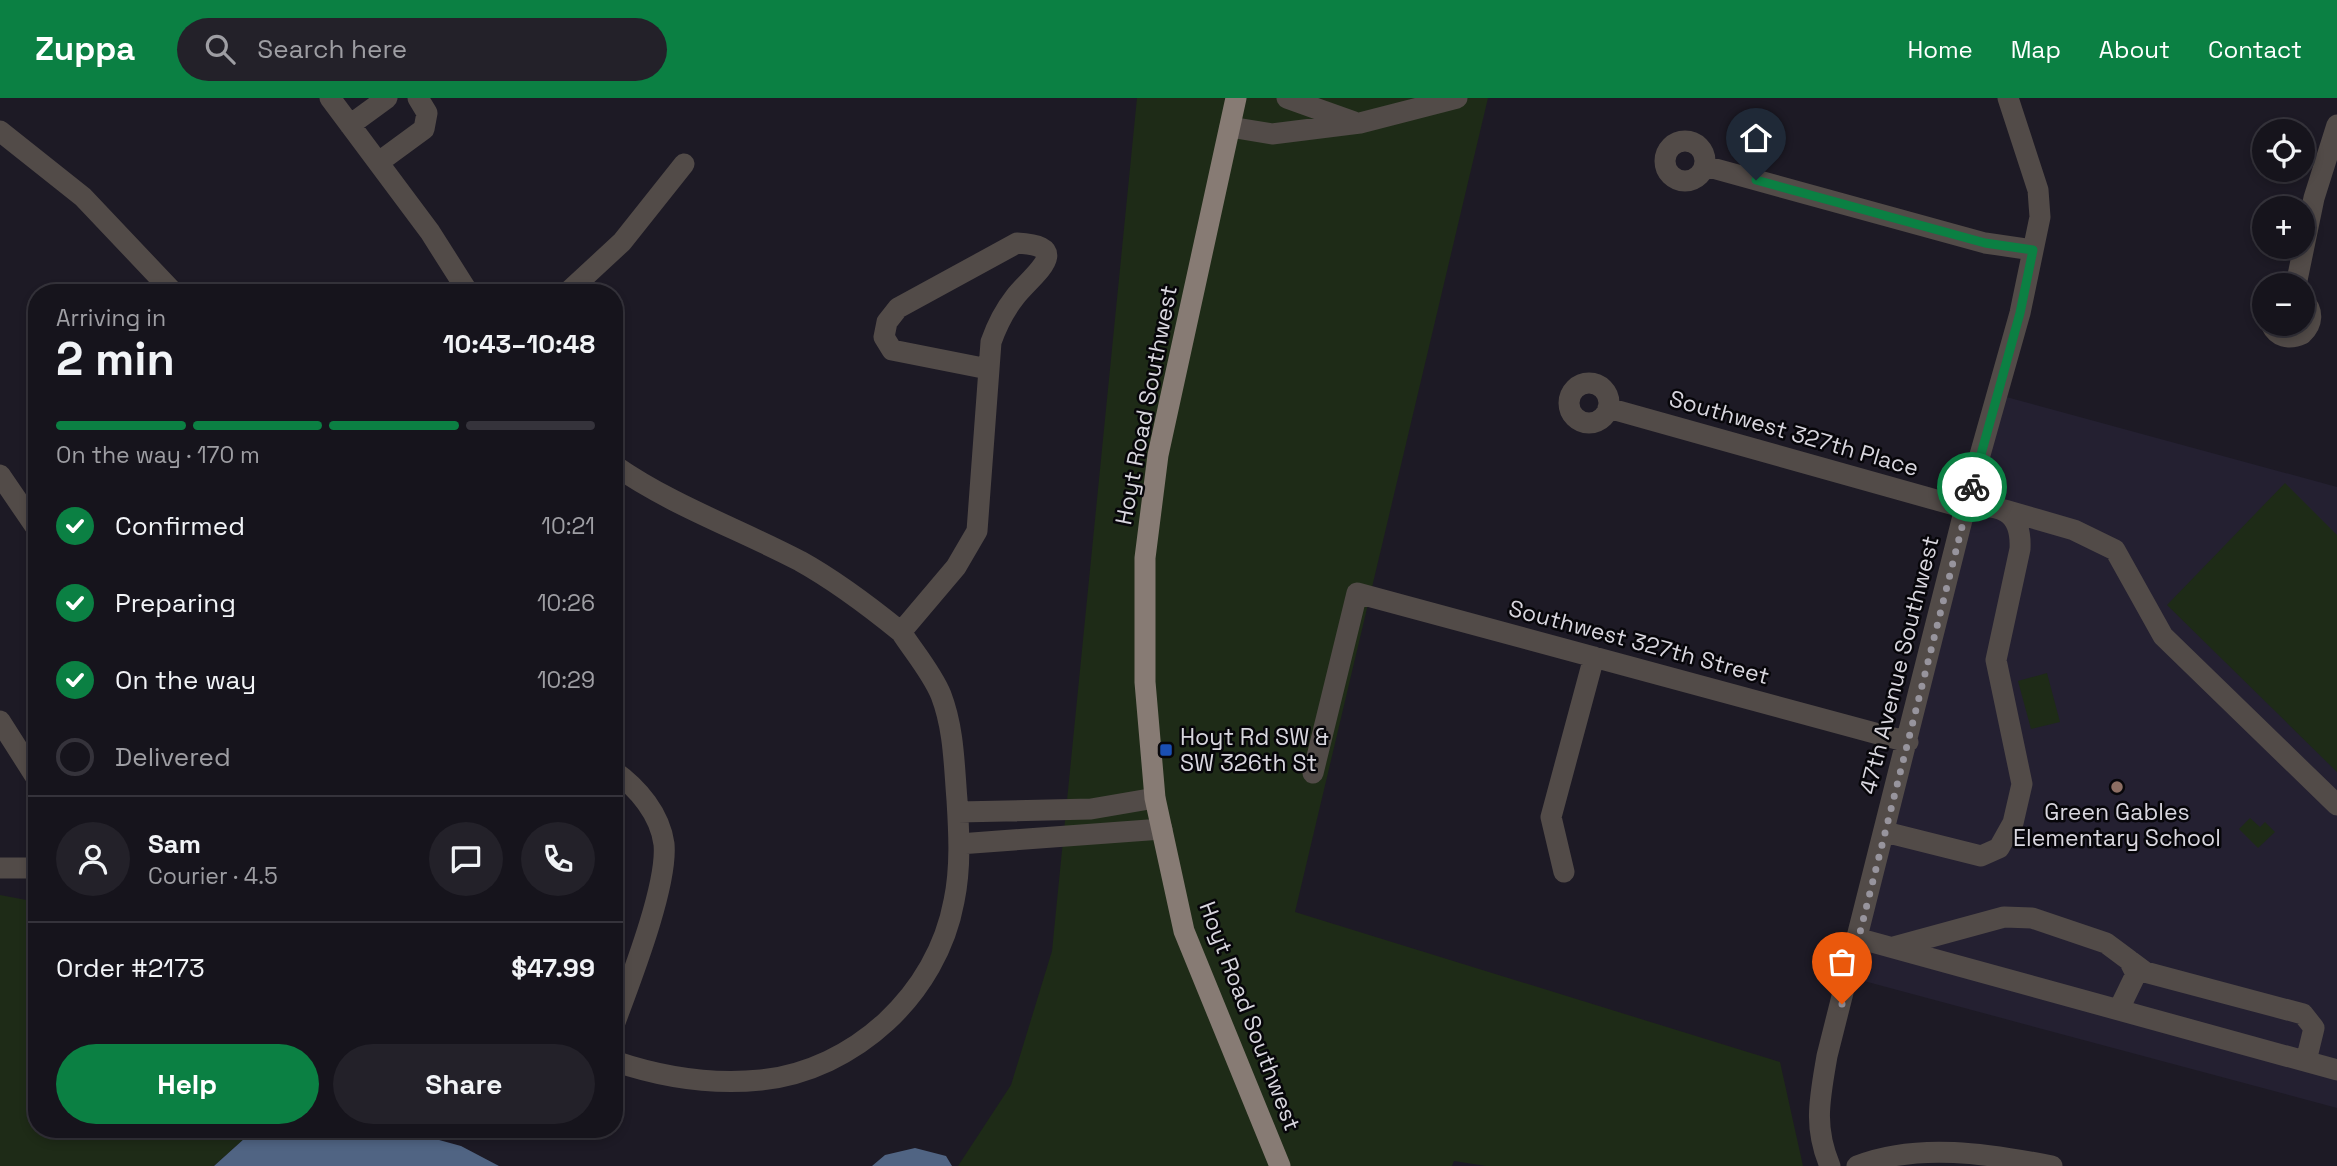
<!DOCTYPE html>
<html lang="en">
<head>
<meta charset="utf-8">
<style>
  body { margin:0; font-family:"Space Grotesk",sans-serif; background:#232129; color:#f1f3f6; height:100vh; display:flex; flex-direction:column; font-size:26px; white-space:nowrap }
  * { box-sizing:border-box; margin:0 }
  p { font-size:23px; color:#9e9ea3 }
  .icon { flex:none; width:38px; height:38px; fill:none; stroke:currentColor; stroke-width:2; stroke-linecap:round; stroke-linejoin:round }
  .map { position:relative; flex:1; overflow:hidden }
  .details { position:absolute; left:28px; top:186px; width:595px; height:854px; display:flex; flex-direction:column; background:#16141c; border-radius:28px; box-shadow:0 4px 10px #0003,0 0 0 2px #35333b }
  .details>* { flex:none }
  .buttons { position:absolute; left:2252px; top:21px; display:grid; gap:14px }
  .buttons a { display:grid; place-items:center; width:63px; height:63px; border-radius:50%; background:#16141c; box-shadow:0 4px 10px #0003,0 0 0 2px #35333b; font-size:35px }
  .pin { position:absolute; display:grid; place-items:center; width:60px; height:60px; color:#fff; margin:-72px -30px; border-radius:50% 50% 50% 0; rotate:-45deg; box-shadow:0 0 7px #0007 }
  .pin .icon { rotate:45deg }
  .courier { position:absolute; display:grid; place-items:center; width:70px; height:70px; margin:-35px; border:5px solid #0b8043; border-radius:50%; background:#fff; color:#222; box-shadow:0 2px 9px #0007 }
  .headline em { font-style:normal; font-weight:800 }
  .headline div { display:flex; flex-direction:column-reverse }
  .headline { display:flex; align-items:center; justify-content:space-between; height:119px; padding:0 28px }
  h1 { font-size:46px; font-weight:800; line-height:52px }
  .bar { display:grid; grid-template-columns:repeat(4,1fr); gap:10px 7px; align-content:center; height:84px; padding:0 28px }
  .bar i { height:9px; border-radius:5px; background:#35333b }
  .bar .on { background:#0b8043 }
  .bar p { grid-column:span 4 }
  .line { display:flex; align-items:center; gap:18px; padding:0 28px; border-top:2px solid #35333b }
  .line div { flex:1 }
  .round { display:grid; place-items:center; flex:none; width:74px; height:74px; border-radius:37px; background:#232129 }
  ol { padding:0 28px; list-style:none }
  li { display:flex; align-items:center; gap:21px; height:77px }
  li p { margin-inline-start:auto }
  li .icon { padding:7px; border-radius:50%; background:#0b8043; color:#fff; stroke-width:4 }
  li:last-child { color:#9e9ea3 }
  li i { width:38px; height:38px; border:4px solid #35333b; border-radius:50% }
  .action { display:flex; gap:14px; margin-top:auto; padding:14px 28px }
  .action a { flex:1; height:80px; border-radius:42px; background:#0b8043; color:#fff; font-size:28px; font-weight:800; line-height:80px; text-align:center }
  .action a+a { background:#232129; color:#f1f3f6 }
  header { display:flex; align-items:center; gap:42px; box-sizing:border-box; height:98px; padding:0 35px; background:#0b8043; color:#fff }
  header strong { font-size:33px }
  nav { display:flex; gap:38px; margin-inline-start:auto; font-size:24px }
  .search { width:490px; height:63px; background:#232129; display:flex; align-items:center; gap:18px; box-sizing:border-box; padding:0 24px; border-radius:38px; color:#9e9ea3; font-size:26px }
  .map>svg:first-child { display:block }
  .built { fill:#242031 }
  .green { fill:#1e2b17 }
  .water { fill:#506483 }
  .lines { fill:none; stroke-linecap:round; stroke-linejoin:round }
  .minor { stroke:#524b48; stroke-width:21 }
  .major { stroke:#877b74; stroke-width:21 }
  .done { stroke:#97949d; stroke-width:7; stroke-dasharray:0 12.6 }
  .route { stroke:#0b8043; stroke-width:9 }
  .transit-dot { fill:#1a4fb4; stroke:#07060a; stroke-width:2.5 }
  .education-dot { fill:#8d6e63; stroke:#07060a; stroke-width:2.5 }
  .labels { text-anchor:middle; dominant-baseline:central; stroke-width:5; stroke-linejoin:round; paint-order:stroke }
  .street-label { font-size:23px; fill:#d8d6de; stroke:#07060a }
  .poi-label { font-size:23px; fill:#d8d6de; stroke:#07060a; text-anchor:start }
</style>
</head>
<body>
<header>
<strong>Zuppa</strong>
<div class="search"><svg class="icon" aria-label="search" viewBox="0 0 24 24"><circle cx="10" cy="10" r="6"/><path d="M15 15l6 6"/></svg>Search here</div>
<nav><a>Home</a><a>Map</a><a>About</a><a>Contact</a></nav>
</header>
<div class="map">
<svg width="2337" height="1068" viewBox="0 0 2337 1068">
  <rect width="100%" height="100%" fill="#1d1a25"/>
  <path class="built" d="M1999,297L2337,389V1010L1849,879Z"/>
  <path class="green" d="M1137,0H1488L1295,814L1780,964L1803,1068H1486L1454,1063L1452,1068H958L1011,987L1052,853Z
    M2285,385L2337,437V674L2167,507Z
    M2047,575L2060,624L2031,631L2018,583Z
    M2250,720L2260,729L2265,724L2275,734L2258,750L2239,731Z
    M0,797L37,804V1031H255L214,1068H0Z"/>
  <path class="water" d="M255,1031H399L461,1048L499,1068H214Z
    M915,1050L946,1058L952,1068H872L885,1057Z"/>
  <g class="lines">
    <path class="minor" d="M330,0L430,134L468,194
      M1287,0L1354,24
      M350,27L387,0
      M1230,29L1272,36L1360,25L1457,0
      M0,33L83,99L173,194
      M1665 63a20 20 0 1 1 40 0a20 20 0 1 1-40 0Z
      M379,64L424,31L427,15L418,0
      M1705,68L1985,145L2033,152
      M2296,187L2314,100L2337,27
      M568,194L622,144L684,66
      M2271,226C2277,239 2289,242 2302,236C2313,226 2314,213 2303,202
      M1569 305a20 20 0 1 1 40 0a20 20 0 1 1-40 0Z
      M1608,310L1965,410C1999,405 2022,412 2020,451L1996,562L2022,686L2013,725L1999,750L1981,758L1885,734
      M614,367C671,407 739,431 800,463C836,483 869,508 901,534
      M0,377L37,431
      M2005,412L2074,432L2115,452L2163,538L2337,707
      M0,623L37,681
      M614,673C638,690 660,716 664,746C668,788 629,886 614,927
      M1313,675L1357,495L1908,644
      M958,714L1091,711L1155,700
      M959,746L1162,731
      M0,770H37
      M1564,774L1551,719L1594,559
      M1857,840L2337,972
      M1894,849L2004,819L2032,820L2106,845L2145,874L2303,916L2314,930L2306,963
      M2119,911L2136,876L2129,862
      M614,963C661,979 711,987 761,982C855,972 937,896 954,803C961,770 959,734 957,702C954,666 954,631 941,597C932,575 914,554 901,534L956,469L977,433L991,244C997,227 1004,213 1015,199C1032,177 1076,148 1017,145L898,210L887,224L884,239L892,252L988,271
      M1830,1068C1813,1028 1820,1000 1827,958L1965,410L2020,215L2040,119L2038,92L2008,0
      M1857,1068C1918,1044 1990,1056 2052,1068"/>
    <path class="major" d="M1236,0L1158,357L1145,460V584L1155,700L1184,833L1280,1068"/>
  </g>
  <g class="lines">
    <path class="done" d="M1842,906L1972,389"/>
    <path class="route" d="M1756,82L1985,145L2033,152L2020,215L1972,389"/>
  </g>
  <rect class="transit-dot" x="1159" y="645" width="14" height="14" rx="3.5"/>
  <circle class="education-dot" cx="2117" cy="689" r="7"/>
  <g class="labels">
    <g class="street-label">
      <text transform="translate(1146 307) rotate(-79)">Hoyt Road Southwest</text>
      <text transform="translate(1794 335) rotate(16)">Southwest 327th Place</text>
      <text transform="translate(1639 544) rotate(15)">Southwest 327th Street</text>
      <text transform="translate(1899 567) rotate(-76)">47th Avenue Southwest</text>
      <text transform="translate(1250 918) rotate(69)">Hoyt Road Southwest</text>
    </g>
    <g class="poi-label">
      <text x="1180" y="639">Hoyt Rd SW &amp;<tspan x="1180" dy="26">SW 326th St</tspan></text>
      <text x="2117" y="714" text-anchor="middle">Green Gables<tspan x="2117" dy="26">Elementary School</tspan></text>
    </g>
  </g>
</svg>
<div class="buttons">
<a><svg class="icon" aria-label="locate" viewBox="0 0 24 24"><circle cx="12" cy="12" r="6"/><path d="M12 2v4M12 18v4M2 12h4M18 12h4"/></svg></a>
<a>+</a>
<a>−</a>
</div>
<div class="pin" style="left:1842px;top:906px;background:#ea580c"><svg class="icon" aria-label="bag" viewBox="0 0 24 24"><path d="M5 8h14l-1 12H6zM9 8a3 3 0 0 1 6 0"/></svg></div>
<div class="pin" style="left:1756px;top:82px;background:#1f2937"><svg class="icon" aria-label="home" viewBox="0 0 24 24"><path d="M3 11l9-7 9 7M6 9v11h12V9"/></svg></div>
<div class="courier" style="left:1972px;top:389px"><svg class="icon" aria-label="bike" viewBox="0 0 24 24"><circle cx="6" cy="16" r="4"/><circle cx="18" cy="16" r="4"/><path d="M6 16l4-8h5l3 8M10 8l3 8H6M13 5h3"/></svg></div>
<section class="details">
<div class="headline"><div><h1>2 min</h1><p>Arriving in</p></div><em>10:43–10:48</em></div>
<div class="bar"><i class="on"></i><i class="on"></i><i class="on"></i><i></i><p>On the way · 170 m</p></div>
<ol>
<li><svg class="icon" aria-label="check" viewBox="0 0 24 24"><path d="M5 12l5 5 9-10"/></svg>Confirmed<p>10:21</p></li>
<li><svg class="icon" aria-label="check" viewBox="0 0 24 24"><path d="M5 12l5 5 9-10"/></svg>Preparing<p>10:26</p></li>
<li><svg class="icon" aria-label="check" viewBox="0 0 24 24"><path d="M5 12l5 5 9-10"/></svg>On the way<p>10:29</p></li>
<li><i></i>Delivered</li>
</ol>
<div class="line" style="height:126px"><a class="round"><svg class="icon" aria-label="person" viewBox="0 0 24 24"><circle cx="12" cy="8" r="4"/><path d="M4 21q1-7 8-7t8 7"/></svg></a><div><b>Sam</b><p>Courier · 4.5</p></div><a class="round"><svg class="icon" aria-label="chat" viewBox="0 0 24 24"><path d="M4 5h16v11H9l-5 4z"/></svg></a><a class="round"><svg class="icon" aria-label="phone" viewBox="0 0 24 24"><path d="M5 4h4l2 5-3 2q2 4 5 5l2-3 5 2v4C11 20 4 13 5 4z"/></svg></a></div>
<div class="line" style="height:91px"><div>Order #2173</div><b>$47.99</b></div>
<div class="action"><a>Help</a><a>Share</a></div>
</section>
</div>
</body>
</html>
